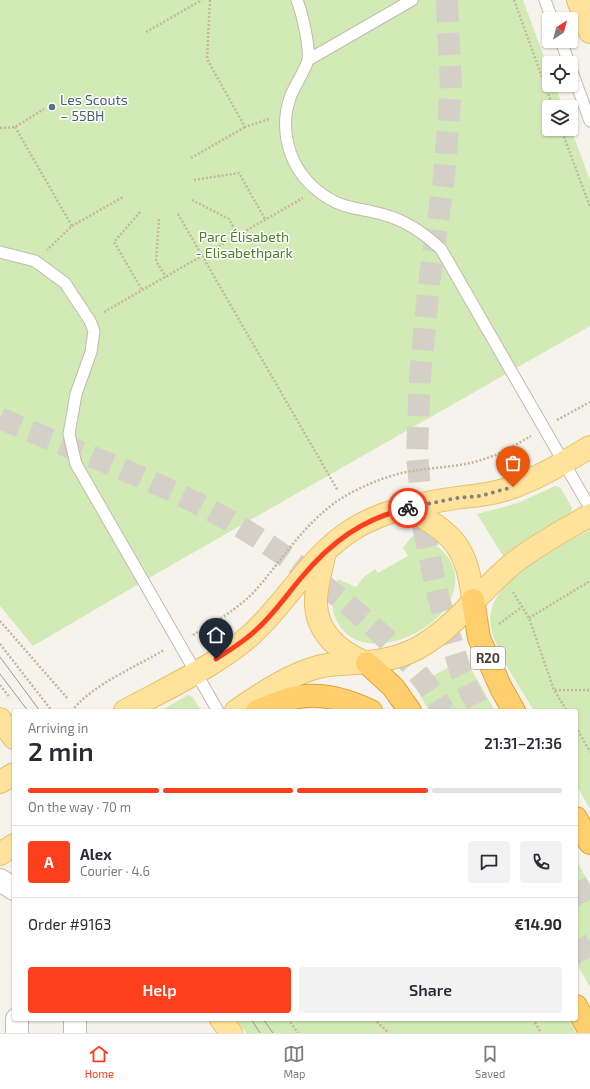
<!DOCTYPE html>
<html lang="en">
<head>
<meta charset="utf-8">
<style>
  body { margin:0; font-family:"Exo 2",sans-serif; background:#f2f2f3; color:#2b2b33; height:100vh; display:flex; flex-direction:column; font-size:15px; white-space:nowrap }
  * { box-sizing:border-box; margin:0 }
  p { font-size:13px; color:#7c7c81 }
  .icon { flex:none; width:22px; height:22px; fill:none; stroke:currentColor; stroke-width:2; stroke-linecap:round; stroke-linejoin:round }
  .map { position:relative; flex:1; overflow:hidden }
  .details { position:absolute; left:12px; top:709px; width:566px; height:312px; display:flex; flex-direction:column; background:#fff; border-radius:4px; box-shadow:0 1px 3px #0004 }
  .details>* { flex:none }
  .needle { width:26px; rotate:36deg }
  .controls { position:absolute; left:542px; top:12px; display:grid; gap:8px }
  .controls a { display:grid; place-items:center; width:36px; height:36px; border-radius:4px; background:#fff; box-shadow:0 1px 3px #0004; font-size:20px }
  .pin { position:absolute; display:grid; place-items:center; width:34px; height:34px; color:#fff; margin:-41px -17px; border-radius:50% 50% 50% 0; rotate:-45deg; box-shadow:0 0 4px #0007 }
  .pin .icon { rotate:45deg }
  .courier { position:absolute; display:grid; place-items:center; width:40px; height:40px; margin:-20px; border:3px solid #fc3f1d; border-radius:50%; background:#fff; color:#222; box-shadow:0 1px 5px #0007 }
  .head em { font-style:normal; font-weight:600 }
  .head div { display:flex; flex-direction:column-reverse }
  .head { display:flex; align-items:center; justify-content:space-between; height:68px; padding:0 16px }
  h1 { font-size:26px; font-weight:600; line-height:30px }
  .bar { display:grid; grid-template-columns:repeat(4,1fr); gap:6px 4px; align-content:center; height:48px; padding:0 16px }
  .bar i { height:5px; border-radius:3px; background:#e1e1e2 }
  .bar .current { background:#fc3f1d }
  .bar p { grid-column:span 4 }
  .line { display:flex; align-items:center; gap:10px; padding:0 16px; border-top:1px solid #e1e1e2 }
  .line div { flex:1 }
  .round { display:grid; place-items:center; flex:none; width:42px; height:42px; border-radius:4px; background:#f2f2f3 }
  .primary-button { display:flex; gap:8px; margin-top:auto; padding:8px 16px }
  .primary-button a { flex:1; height:46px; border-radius:4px; background:#fc3f1d; color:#fff; font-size:16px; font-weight:600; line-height:46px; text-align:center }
  .primary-button a+a { background:#f2f2f3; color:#2b2b33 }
  .menu { display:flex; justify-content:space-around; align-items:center; height:56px; border-top:1px solid #e1e1e2; background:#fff; font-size:11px; color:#7c7c81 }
  .menu a { display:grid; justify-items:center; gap:2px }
  .menu .current { color:#fc3f1d }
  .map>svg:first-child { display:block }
  .green { fill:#d2eab5 }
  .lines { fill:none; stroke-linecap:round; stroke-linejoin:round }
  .highway-tunnel { stroke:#d4d0c8; stroke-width:22; stroke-dasharray:22 11; stroke-linecap:butt }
  .lane-casing { stroke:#c2bbae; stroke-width:13 }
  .street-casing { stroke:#c2bbae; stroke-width:24 }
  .primary-casing { stroke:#e6c16a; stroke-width:24 }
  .highway-casing { stroke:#e0a43c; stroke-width:24 }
  .path { stroke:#c4b79f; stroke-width:2.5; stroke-dasharray:2 2; stroke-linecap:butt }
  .lane { stroke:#fff; stroke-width:11 }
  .street { stroke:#fff; stroke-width:22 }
  .primary { stroke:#ffe39c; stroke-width:22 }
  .highway { stroke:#ffcf6e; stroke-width:22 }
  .tram { stroke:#9a9a9a; stroke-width:1 }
  .done { stroke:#878178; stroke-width:4; stroke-dasharray:0 7.2 }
  .route { stroke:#fc3f1d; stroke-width:5 }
  .service-dot { fill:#5c6f8a; stroke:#fff; stroke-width:1.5 }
  .labels { text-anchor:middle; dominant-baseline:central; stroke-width:3; stroke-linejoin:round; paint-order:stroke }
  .shield { fill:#fff; stroke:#817c74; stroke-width:1 }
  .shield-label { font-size:13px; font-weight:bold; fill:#4b4439 }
  .service-label { font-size:14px; fill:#4e5e75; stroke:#fff; text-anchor:start }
  .park-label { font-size:14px; fill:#4a7f2a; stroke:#fff }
</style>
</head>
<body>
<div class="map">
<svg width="590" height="1033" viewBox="0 0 590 1033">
  <rect width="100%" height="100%" fill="#f6f3ec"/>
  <path class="green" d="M0,0H523L549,70V85H555L563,107H549V129H571L590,180V326L154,575L33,646L0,606Z
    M555,486L561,488L572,508L571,513L519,544L503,556L477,514L518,503Z
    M590,530V809L576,784V711H534C519,685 497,656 491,627C482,581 558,548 590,530Z
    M412,536C447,543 468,572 447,606C428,636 367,661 341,628C330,613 331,596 338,579L356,587L364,577L375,569L378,573L408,556L403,548Z
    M465,658L495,711H429L415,686Z
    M188,695L193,697L201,711H160Z
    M576,860L590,885V987L576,962Z
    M236,1019H569L576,1033H246Z"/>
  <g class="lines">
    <path class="highway-tunnel" d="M447,0L451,89L444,177L429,284L420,376L417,455L424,531L438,596L461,673L480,711
      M0,418C80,454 166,482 242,528C279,550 314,577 347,604C384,635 420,669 444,711
      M576,882L590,907
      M576,940L590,964"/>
    <g class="lane-casing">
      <path id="lane" d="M297,0C302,13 310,46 308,60C306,68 295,86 291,95C278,130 289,168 318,191C342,210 357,207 385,215C407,221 425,234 441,249L590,508
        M545,0L552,19
        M561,41L569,63
        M308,60L412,0
        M571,69L590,121
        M0,252L35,261L65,283L90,321L94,331L91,352L76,394L69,434L76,464L218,711"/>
    </g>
    <g class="street-casing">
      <path id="street" d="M0,880L14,889
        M17,1033V1019
        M75,1033V1019"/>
    </g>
    <g class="primary-casing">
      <path id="primary" d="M578,0L590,32
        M406,508C454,533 467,547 473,600
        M325,552C322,567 317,583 316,598C314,630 338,652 366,663
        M125,711C167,688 220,664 254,632C289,599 313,553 355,528C385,510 422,503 456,498C472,496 488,495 504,490C534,481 563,463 590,447
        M236,711C260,694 298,669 328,665C358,662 387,664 416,649C454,629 479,592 511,565C535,545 564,531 590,515
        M0,719L14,738
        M0,782L14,774
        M0,854L14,845
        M221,1019L231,1033"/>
    </g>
    <g class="highway-casing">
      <path id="highway" d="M473,600L479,638L501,688L514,711
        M367,663L393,687L410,711
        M257,711C268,707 279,702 289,699C316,691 346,699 371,711
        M576,818L590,843
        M576,1006L590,1032"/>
    </g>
    <path class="path" d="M210,0L207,59L245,127L269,119
      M514,0L553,107
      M146,32L202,0
      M15,127L72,226L47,250
      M0,128L15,127L44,109
      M561,129L590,207
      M191,158L245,127
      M194,180L239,173L265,219
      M192,200L229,219L238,235
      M140,212L114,242L142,290
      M178,214L338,491
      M159,219L156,261L166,277
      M72,226L123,197
      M104,312L303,198
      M557,420L590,402
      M513,592L529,618L554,690L567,711
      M529,618L590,581
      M0,621L68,699
      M499,624L522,607
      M193,635C214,623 236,610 253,593C282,561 304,522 342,498C358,488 379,479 398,474C428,466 460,469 490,457C505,452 518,443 531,436
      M0,644L52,711
      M0,685L10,698
      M555,690H590
      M72,711C90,686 137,666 164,650
      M576,727L590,752
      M288,1019L298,1033
      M374,1019L389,1033
      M533,1019L541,1033"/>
    <use href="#lane" class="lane"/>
    <use href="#street" class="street"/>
    <use href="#primary" class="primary"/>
    <use href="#highway" class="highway"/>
    <path class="tram" d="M0,657L40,711
      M0,674L28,711
      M251,1019L260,1033
      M263,1019L273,1033"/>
  </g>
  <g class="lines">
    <path class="done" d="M408,508L456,498L480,496L513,487"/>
    <path class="route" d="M216,659C235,647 253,635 268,618C280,605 290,591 301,578C331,542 362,519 408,508"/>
  </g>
  <circle class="service-dot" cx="52" cy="107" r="4"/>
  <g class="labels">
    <rect class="shield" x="471" y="647" width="34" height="22" rx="3"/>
    <g class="shield-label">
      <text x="488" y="658">R20</text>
    </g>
    <g class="service-label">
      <text x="60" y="99">Les Scouts<tspan x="60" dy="16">– 55BH</tspan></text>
    </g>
    <g class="park-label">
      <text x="244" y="236">Parc Élisabeth<tspan x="244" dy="16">- Elisabethpark</tspan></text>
    </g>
  </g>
</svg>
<div class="controls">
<a><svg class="needle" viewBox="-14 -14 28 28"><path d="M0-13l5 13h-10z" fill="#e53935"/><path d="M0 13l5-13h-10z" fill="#7c7c81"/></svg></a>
<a><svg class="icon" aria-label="locate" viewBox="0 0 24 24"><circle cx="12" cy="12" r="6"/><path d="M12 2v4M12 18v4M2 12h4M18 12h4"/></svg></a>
<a><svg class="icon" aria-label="layers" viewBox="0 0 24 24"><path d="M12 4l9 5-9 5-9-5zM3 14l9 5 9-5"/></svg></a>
</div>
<div class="pin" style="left:513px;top:487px;background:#ea580c"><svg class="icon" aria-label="bag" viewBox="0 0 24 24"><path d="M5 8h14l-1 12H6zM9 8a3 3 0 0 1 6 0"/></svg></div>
<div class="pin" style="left:216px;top:659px;background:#1f2937"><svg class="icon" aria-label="home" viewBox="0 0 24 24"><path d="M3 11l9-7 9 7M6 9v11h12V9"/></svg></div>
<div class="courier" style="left:408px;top:508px"><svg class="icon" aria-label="bike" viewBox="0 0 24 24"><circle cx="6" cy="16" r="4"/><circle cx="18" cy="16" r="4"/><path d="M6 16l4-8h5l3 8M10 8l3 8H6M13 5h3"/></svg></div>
<section class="details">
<div class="head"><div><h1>2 min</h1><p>Arriving in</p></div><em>21:31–21:36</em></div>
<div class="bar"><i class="current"></i><i class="current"></i><i class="current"></i><i></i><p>On the way · 70 m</p></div>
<div class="line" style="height:72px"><b class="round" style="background:#fc3f1d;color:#fff">A</b><div><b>Alex</b><p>Courier · 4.6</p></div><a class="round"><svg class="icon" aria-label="chat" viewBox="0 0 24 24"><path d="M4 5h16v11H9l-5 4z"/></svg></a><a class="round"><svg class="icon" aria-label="phone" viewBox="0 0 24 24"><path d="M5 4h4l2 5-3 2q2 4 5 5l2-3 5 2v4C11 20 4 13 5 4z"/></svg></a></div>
<div class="line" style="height:52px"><div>Order #9163</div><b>€14.90</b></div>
<div class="primary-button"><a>Help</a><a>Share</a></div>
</section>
</div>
<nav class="menu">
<a class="current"><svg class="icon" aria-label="home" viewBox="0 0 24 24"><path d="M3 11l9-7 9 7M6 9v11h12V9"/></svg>Home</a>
<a><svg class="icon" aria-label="map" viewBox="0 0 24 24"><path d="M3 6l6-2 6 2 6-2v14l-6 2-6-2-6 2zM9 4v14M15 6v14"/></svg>Map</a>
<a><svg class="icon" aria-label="saved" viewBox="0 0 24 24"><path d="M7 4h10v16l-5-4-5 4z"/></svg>Saved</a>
</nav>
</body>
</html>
